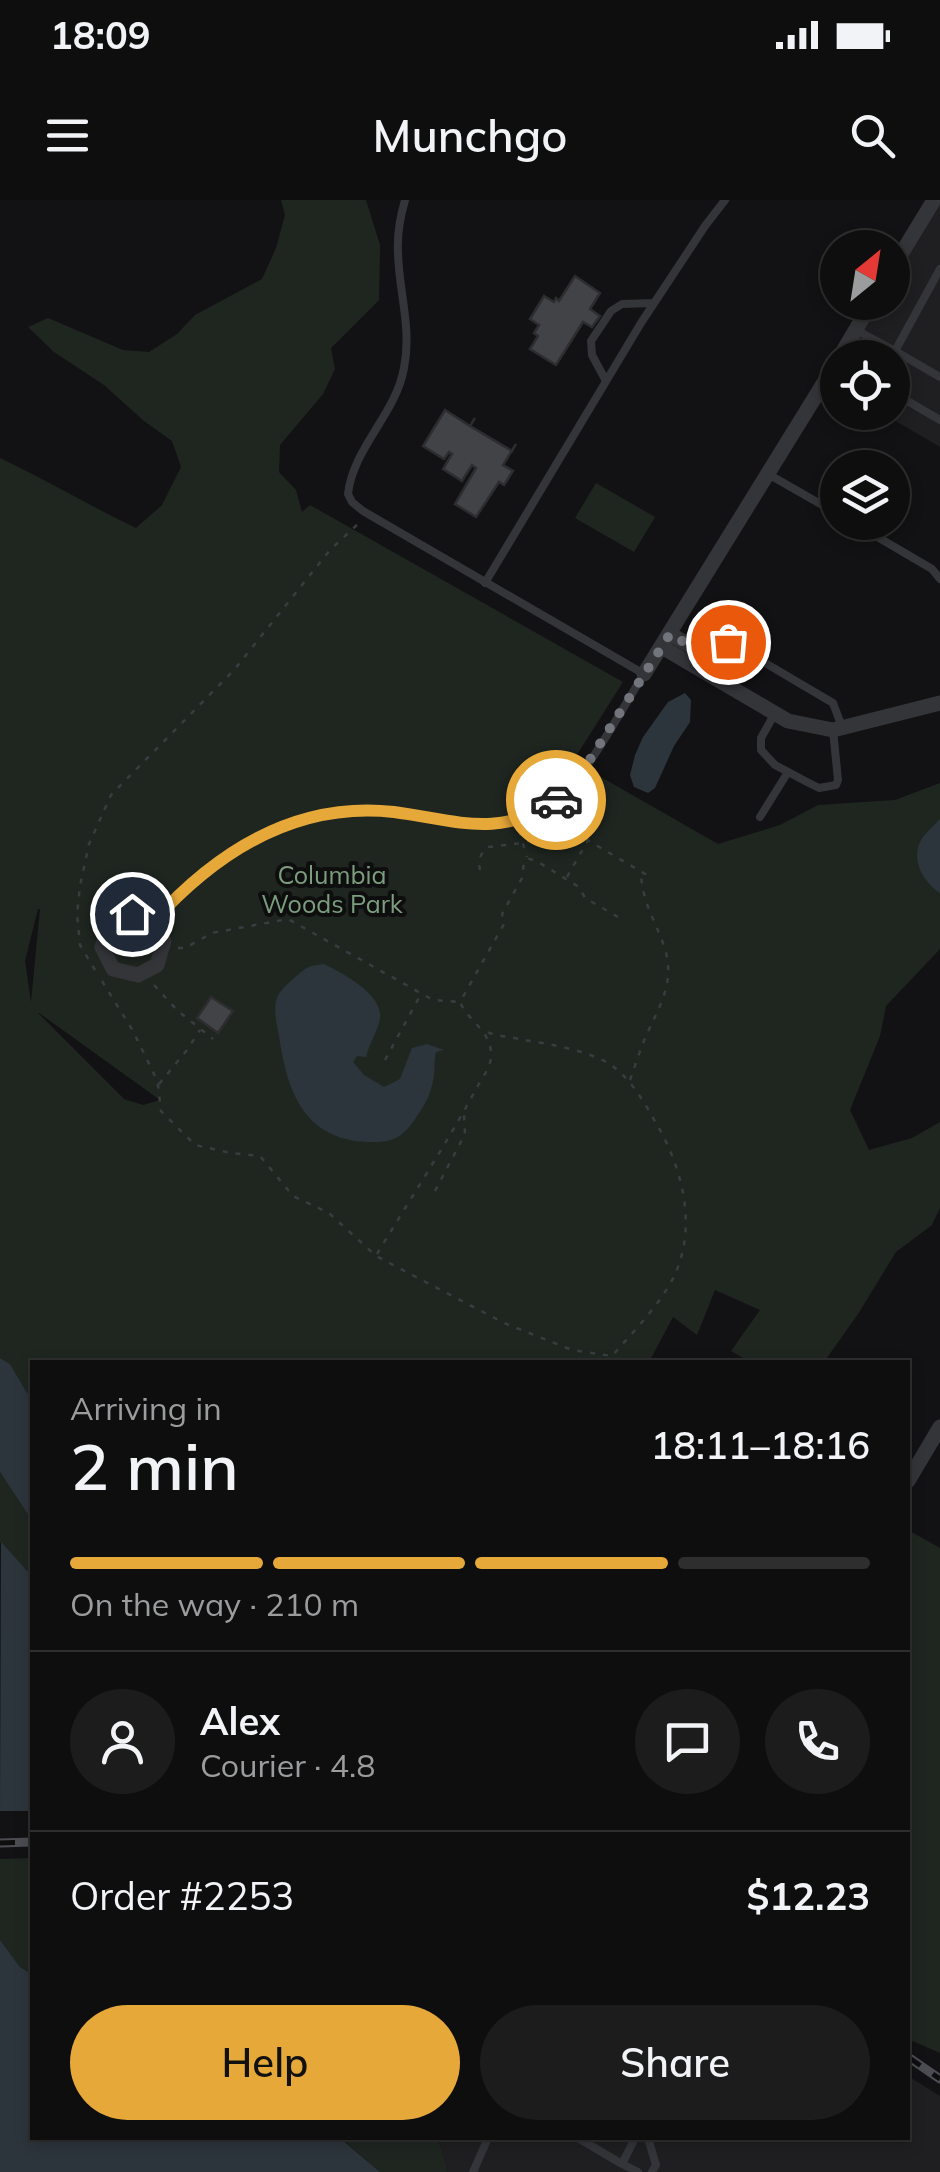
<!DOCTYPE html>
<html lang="en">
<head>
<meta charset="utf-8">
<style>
  body { margin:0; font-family:Mulish,sans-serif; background:#1c1c1d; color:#f1f3f6; height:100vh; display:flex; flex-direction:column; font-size:38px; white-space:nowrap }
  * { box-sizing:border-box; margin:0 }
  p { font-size:32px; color:#9b9c9e }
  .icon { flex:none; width:55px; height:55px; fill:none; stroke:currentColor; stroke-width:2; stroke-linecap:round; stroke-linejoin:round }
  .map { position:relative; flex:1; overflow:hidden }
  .panel { position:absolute; left:30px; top:1160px; width:880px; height:780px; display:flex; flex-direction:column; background:#0e0e0f; border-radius:0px; box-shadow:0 5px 15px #0003,0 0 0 2px #2e2e2f }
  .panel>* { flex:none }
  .needle { width:65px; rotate:30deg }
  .controls { position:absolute; left:820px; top:30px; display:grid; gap:20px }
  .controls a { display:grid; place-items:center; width:90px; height:90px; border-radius:50%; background:#0e0e0f; box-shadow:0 5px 15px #0003,0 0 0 2px #2e2e2f; font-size:50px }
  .pin { position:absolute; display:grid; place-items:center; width:85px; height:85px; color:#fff; margin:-42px; border:5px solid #fff; border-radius:50%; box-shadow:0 2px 10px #0007 }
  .courier { position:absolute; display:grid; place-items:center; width:100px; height:100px; margin:-50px; border:8px solid #e6a838; border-radius:50%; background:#fff; color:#222; box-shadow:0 2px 12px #0007 }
  .summary em { font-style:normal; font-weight:600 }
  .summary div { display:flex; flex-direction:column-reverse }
  .summary { display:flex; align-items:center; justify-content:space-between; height:170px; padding:0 40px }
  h1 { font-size:65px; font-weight:600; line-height:75px }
  .bar { display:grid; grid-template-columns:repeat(4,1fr); gap:15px 10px; align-content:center; height:120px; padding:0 40px }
  .bar i { height:12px; border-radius:8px; background:#2e2e2f }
  .bar .selected { background:#e6a838 }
  .bar p { grid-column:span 4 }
  .line { display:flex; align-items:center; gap:25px; padding:0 40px; border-top:2px solid #2e2e2f }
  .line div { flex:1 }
  .round { display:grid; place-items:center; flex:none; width:105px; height:105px; border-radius:52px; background:#1c1c1d }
  .button { display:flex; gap:20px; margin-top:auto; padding:20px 40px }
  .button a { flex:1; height:115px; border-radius:60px; background:#e6a838; color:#111; font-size:40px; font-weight:600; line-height:115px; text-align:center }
  .button a+a { background:#1c1c1d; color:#f1f3f6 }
  .status { display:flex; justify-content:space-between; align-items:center; height:70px; padding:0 50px; background:#0e0e0f; direction:ltr }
  .status svg { height:28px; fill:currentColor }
  header { display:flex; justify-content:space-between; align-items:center; height:130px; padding:0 40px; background:#0e0e0f; font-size:45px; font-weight:600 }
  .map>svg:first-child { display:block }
  .built { fill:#1f1f21 }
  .green { fill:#1f2620; fill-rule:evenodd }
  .water { fill:#2d353c }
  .building { fill:#414347; stroke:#2d2d30; stroke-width:2.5 }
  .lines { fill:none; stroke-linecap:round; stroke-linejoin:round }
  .path { stroke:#3a3c40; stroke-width:2.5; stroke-dasharray:5 8; stroke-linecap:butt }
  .service { stroke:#343539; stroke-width:8 }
  .minor { stroke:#343539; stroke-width:15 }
  .rail-casing { stroke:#4b4d52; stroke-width:9 }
  .rail { stroke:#0e0e0f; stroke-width:5; stroke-dasharray:15; stroke-linecap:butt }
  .done { stroke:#72757c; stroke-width:10; stroke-dasharray:0 18 }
  .route { stroke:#e6a838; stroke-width:12 }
  .labels { text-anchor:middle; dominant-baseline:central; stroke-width:8; stroke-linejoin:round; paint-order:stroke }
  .park-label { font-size:25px; fill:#7d9e7e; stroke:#0e0e0f }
</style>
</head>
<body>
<div class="status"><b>18:09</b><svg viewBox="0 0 49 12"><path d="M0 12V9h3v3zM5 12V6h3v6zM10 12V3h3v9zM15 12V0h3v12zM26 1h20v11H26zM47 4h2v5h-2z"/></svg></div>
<header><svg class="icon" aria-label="menu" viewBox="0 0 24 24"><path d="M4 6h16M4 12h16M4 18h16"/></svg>Munchgo<svg class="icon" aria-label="search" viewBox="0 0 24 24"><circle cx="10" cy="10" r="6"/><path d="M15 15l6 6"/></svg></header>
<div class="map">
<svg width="940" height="1972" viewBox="0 0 940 1972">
  <rect width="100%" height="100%" fill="#121214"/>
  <path class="built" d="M940,1V247L882,213L892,212V158H846L879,103L892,102L893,80Z
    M908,1876L940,1896V1972H448L438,1938H908Z"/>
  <path class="green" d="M281,0H366L380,45L379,100L331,148L335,169L323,194L280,245L279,272L296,290L302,312L310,305L623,482L573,561L718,644L780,625L818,605L895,600L940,583V749L886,806L880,836L850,910L869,950L912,938L940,922V1008L932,1025L896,1052L858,1114L824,1162H750L731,1151L760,1110L715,1090L697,1135L673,1117L649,1162H32V1201L10,1164L0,1158V258C46,280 90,306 136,328L162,305L181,267L172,241L144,221L104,185L54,152L28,127L48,118L123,150L149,152L177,134L195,115L262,79L276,48L285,15ZM38,709H40L31,802L25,761ZM38,813H39L160,900L143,905L124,899Z
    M596,283L655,317L634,352L575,318Z
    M0,1272L32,1321V1376L0,1342Z
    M908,1330L940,1348V1853L908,1839Z
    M32,1658V1774L20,1767L0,1740V1659Z
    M341,1938H438L448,1972H380Z"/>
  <path class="water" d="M685,493L691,500L690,522L674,546L655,588L648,593L634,587L630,575L635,555L643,537L668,502Z
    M940,619V693C922,681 909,657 923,637C928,631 934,625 940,619Z
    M324,764C342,773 383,794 380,818C378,832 369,843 366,857L357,856L353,862L364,875L384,887L400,879L412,848L427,844L444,850L436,852C434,860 435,866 434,874C433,886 428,900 421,910C405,935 398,943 367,942C303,939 287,890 279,836C277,825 273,809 277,798C279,790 302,770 309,767C314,765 318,765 324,764Z
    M0,1158L10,1164L32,1201V1321L0,1272Z
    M1,1342L32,1376V1611H0Z
    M0,1740L20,1767L32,1774V1938H340L380,1972H0Z"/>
  <path class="building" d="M575,76L600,93L590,109L600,116L592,127L583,122L556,165L530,149L538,136L534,133L539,125L530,119L544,96L554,102L556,98L559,101Z
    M445,210L470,226L475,218L470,226L512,251L516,244L503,265L513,271L504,285L499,282L476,317L455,304L476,268L472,265L462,281L443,269L452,254L449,252L444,259L423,246Z
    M123 747a10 10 0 1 1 20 0a10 10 0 1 1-20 0Z
    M211,797L233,811L218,833L197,818Z"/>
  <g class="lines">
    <path class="path" d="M519,631L527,657
      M480,670C478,661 480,653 488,647L523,643L565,627L647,675
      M567,677L597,624
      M178,748H185L212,733L288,719L433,800L459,802
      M95,770L80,745L77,714L80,686L89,644L111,595L234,470L330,350L358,324
      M102,781L133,831L154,874L158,885L161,911L195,945L231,953L260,956L293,996L329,1013L376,1056L504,1123L572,1150L612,1156C632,1133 654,1111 670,1084C698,1035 685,976 660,930C646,906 632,878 608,863C583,849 547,844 519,839C505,836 495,836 482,830
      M154,785L178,811L213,839
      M385,860L421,794
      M630,880C635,866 640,850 646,836C660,805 676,781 664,746C655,720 641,700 641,671
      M159,884L187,850L200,830
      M435,991L465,934L464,915
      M377,1054C410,999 446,945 476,889C482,878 492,866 491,854C491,831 468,821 460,802L504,724L502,714L522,678L524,662L529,659L535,660L579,687L585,698L618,717"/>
    <path class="service" d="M856,130L895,151L940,69
      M895,151L940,177
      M606,181L592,155L591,141L611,111L622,104L654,103
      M892,192L940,220
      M768,274L838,314
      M852,322L932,369L940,379
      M485,383L641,123L705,26L725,0
      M708,456L728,441L833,503L842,527
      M775,513L761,538V550L775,565L807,582L819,588L836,585L838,580L833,530
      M760,617L788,572
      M153,722C216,652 296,600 395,612C449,619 501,638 551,604C586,580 620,511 644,474L363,311L352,302L348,294C353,248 396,214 404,168C412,128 399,93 398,53C397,35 400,17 405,0
      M578,1938L622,1964L635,1938
      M648,1938L656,1965L652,1972
      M622,1964L638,1972
      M473,1972L488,1938"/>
    <path class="minor" d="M892,69L934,0
      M839,158L872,102
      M670,434L708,456L712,476
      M662,447L788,521L833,530L940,503
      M644,474L838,160
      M132,714L153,722L164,741L157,765L138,775L113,769L102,747L109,725Z
      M908,1281L940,1227"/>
    <g class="rail-casing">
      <path id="rail" d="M0,1643L32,1642
        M908,1857L940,1879"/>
    </g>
    <use href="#rail" class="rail"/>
  </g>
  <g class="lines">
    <path class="done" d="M556,600L580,575L670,434L708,456L728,442"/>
    <path class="route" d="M132,714L153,722C216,652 296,601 394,612C455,620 500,640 556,600"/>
  </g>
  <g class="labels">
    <g class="park-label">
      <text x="332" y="674">Columbia<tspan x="332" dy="29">Woods Park</tspan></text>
    </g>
  </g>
</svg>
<div class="controls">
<a><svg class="needle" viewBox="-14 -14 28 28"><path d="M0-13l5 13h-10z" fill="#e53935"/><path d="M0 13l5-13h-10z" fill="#9b9c9e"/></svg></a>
<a><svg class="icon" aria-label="locate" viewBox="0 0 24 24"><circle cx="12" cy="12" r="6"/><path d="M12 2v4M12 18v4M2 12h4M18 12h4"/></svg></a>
<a><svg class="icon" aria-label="layers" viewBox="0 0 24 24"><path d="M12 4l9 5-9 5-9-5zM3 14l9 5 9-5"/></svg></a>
</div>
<div class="pin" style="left:728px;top:442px;background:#ea580c"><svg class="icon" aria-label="bag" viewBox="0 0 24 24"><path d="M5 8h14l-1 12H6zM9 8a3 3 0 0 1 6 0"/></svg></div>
<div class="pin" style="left:132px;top:714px;background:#1f2937"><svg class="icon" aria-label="home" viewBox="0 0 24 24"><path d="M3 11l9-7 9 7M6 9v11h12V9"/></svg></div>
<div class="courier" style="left:556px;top:600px"><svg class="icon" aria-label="car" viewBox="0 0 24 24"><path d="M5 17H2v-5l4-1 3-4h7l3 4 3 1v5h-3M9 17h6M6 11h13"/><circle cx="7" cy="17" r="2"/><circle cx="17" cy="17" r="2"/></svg></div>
<section class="panel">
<div class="summary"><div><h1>2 min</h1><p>Arriving in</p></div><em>18:11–18:16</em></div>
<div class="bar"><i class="selected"></i><i class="selected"></i><i class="selected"></i><i></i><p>On the way · 210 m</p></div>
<div class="line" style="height:180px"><a class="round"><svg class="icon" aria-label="person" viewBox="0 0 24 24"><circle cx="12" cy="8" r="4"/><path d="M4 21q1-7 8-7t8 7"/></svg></a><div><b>Alex</b><p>Courier · 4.8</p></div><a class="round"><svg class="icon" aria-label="chat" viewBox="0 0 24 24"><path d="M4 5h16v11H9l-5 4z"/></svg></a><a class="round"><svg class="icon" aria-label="phone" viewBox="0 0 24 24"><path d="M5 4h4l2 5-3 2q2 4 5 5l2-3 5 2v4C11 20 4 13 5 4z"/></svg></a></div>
<div class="line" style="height:130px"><div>Order #2253</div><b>$12.23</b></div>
<div class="button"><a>Help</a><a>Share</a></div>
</section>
</div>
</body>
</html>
